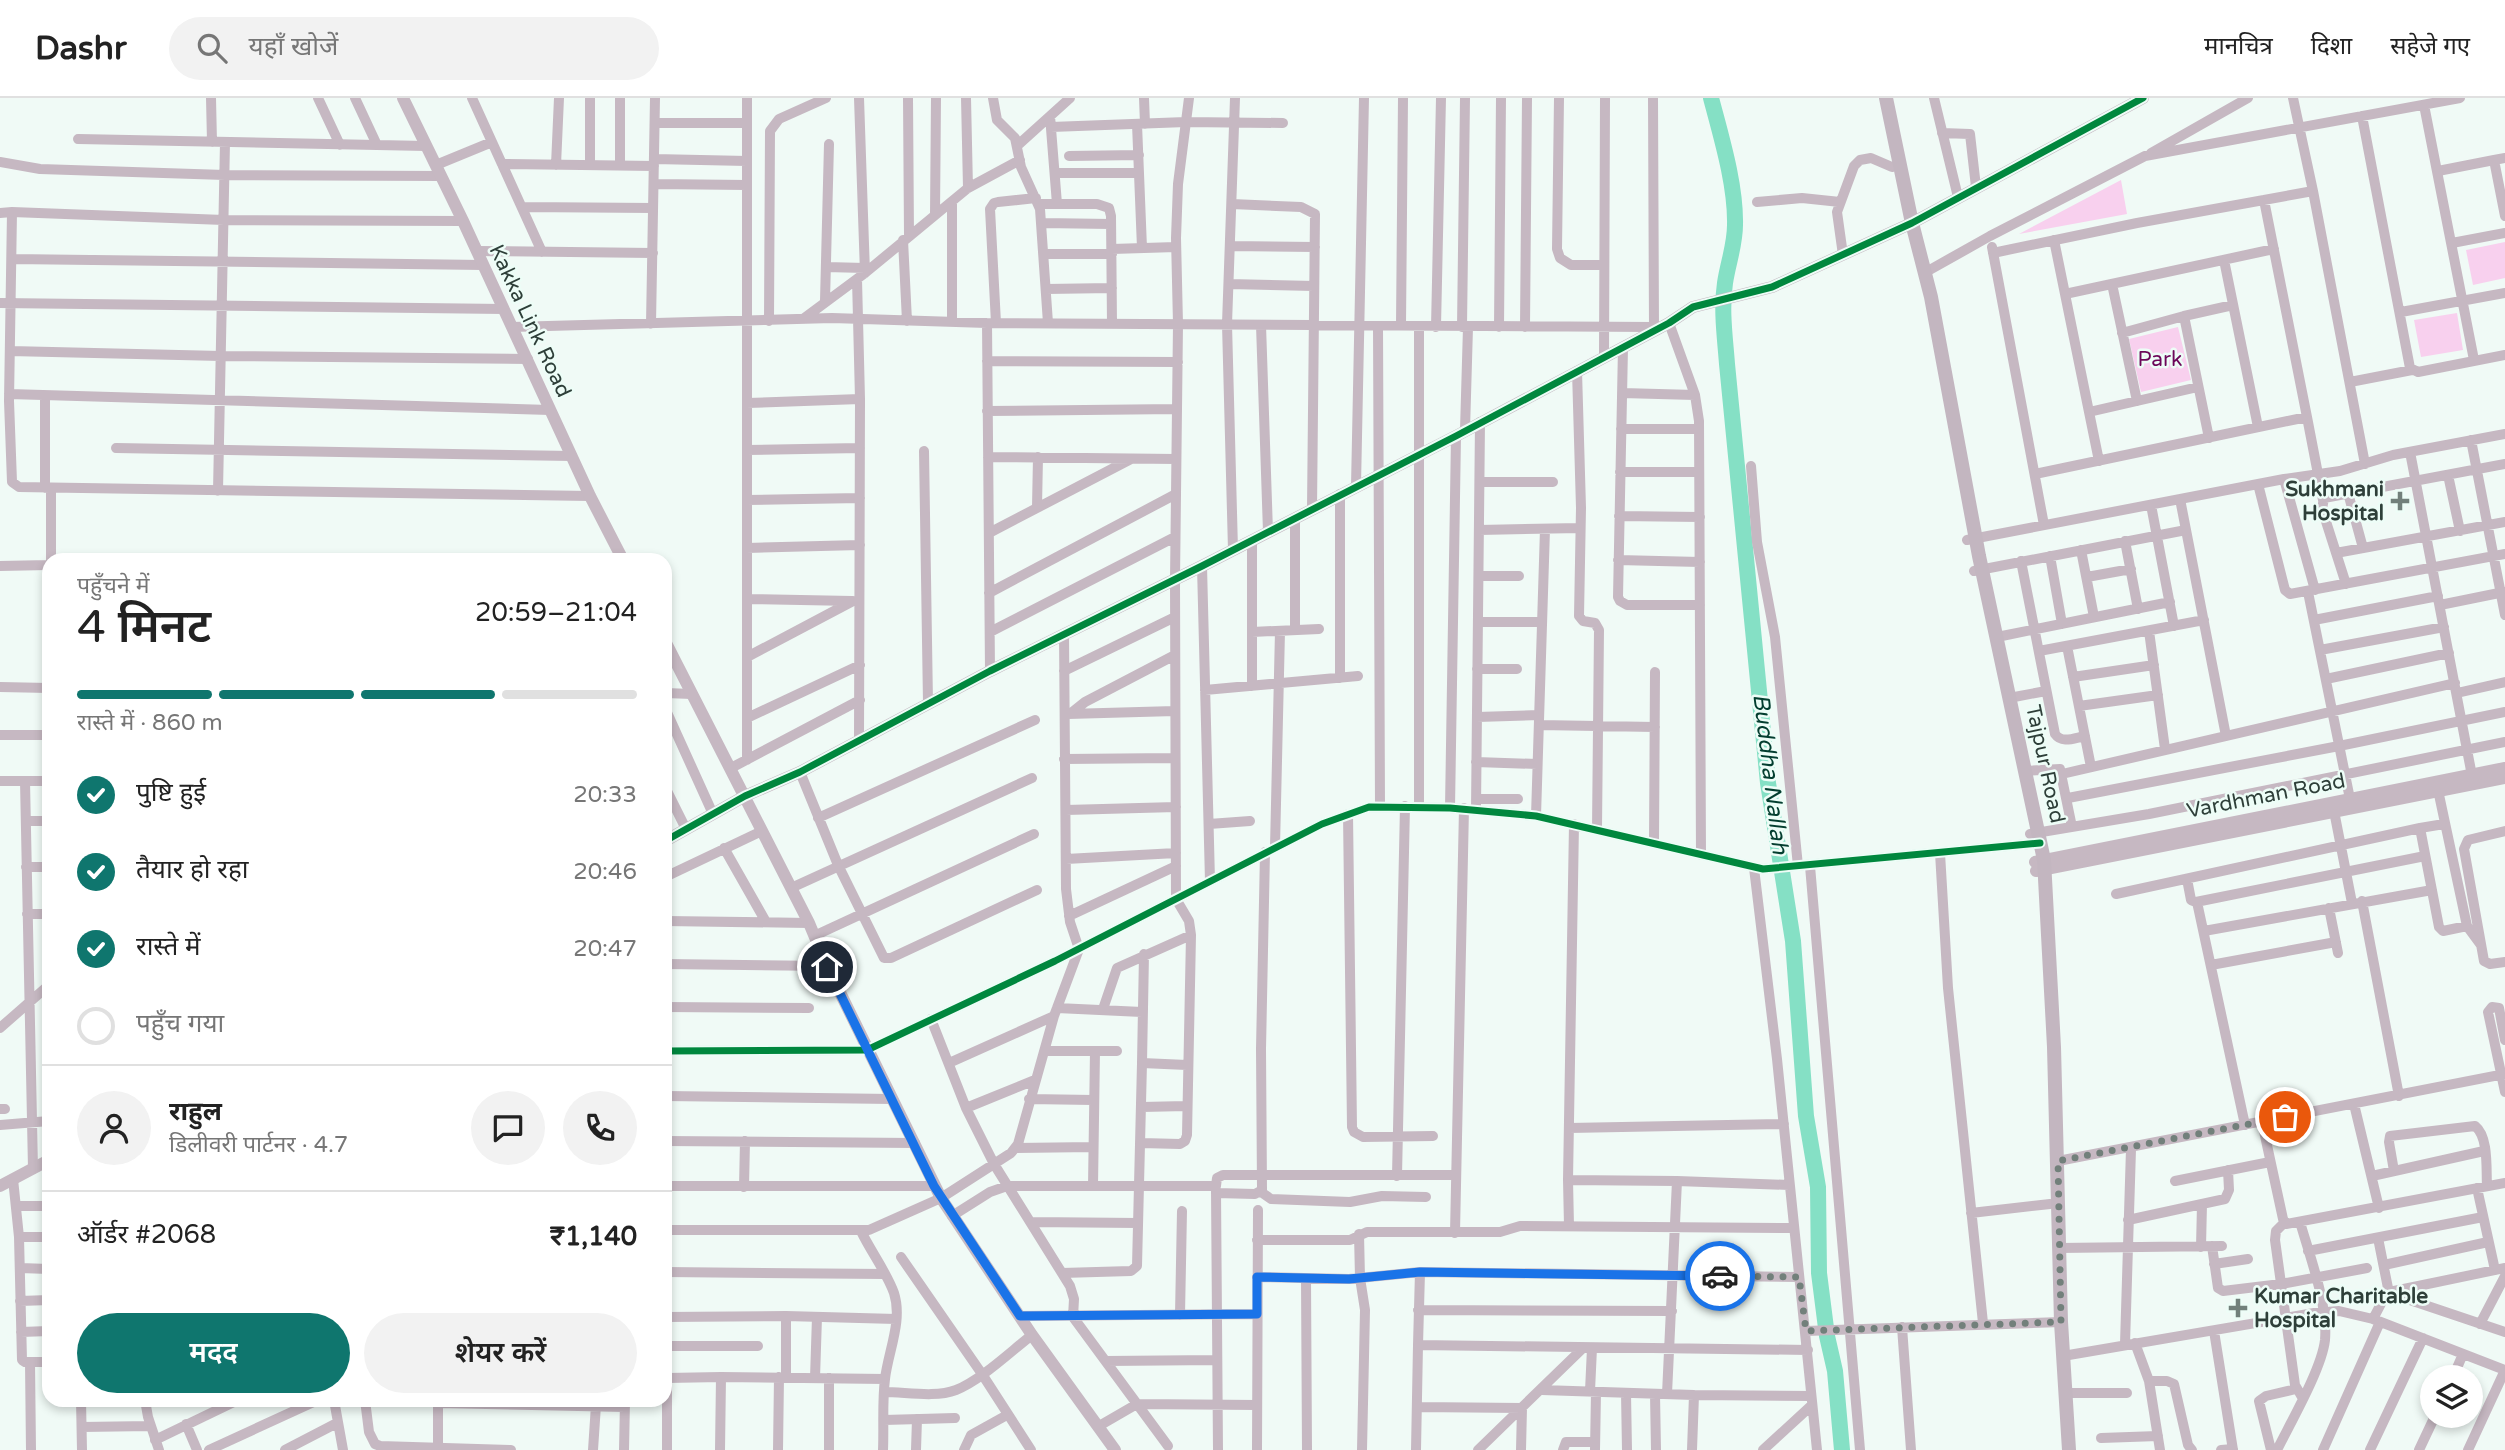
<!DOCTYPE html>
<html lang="hi">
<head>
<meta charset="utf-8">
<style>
  body { margin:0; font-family:"Varela Round","Noto Sans Devanagari",sans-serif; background:#f2f2f2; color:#222; height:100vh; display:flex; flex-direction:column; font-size:26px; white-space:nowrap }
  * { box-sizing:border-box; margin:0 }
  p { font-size:23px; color:#767676 }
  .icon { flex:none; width:38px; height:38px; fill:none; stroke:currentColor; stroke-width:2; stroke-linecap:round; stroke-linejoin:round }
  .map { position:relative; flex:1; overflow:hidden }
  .drawer { position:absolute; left:42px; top:455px; width:630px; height:854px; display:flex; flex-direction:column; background:#fff; border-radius:21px; box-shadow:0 4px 10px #0003 }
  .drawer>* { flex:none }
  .tools { position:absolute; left:2420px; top:1267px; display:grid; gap:14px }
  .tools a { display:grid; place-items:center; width:63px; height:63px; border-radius:50%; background:#fff; box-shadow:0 4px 10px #0003; font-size:35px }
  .pin { position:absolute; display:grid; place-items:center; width:60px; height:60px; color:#fff; margin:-30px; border:4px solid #fff; border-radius:50%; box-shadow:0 2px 7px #0007 }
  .courier { position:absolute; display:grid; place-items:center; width:70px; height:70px; margin:-35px; border:5px solid #1a73e8; border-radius:50%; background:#fff; color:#222; box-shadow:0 2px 9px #0007 }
  .headline em { font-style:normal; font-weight:600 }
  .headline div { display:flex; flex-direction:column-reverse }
  .headline { display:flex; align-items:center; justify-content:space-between; height:119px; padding:0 35px }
  h1 { font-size:46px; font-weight:600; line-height:52px }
  .bar { display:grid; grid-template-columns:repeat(4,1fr); gap:10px 7px; align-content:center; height:84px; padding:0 35px }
  .bar i { height:9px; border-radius:5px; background:#e0e0e0 }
  .bar .selected { background:#0f766e }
  .bar p { grid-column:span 4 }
  .line { display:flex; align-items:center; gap:18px; padding:0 35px; border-top:2px solid #e0e0e0 }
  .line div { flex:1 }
  .round { display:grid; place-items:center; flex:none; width:74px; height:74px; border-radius:37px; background:#f2f2f2 }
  ol { padding:0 35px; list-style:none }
  li { display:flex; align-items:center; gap:21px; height:77px }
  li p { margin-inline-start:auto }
  li .icon { padding:7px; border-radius:50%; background:#0f766e; color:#fff; stroke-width:4 }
  li:last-child { color:#767676 }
  li i { width:38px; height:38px; border:4px solid #e0e0e0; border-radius:50% }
  .action { display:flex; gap:14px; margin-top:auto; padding:14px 35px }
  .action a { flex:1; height:80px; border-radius:42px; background:#0f766e; color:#fff; font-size:28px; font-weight:600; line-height:80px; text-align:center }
  .action a+a { background:#f2f2f2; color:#222 }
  header { display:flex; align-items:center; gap:42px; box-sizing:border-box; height:98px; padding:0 35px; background:#fff; border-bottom:2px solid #e0e0e0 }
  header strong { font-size:33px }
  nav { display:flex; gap:38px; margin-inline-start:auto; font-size:24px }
  .search { width:490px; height:63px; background:#f2f2f2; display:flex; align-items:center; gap:18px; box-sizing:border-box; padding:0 24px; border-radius:38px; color:#767676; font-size:26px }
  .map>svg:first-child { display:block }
  .green { fill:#f8d0ee }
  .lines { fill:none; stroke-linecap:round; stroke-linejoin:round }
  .river { stroke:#85e0c5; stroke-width:16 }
  .minor { stroke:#c6b8c2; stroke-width:10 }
  .tertiary { stroke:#c6b8c2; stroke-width:12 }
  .secondary { stroke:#c3b6c0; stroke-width:14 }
  .cycleway-casing { stroke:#edfdf7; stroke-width:11 }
  .cycleway { stroke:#00873e; stroke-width:7 }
  .done { stroke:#72807b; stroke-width:7; stroke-dasharray:0 12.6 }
  .route { stroke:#1a73e8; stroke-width:9 }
  .poi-dot { fill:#72807b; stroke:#edfdf7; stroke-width:2.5 }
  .labels { text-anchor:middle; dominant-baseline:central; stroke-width:5; stroke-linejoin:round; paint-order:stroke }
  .street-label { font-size:21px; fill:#2e3f39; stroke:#edfdf7 }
  .park-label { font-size:21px; fill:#6c0659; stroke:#edfdf7 }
  .poi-label { font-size:21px; font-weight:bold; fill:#2e3f39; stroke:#edfdf7; text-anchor:end }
  .water-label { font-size:23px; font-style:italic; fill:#033e2f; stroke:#edfdf7 }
</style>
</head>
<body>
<header>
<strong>Dashr</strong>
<div class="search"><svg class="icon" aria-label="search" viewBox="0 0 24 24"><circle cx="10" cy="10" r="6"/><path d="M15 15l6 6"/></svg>यहाँ खोजें</div>
<nav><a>मानचित्र</a><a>दिशा</a><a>सहेजे गए</a></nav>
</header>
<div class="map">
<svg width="2505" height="1352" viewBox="0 0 2505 1352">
  <rect width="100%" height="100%" fill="#f0faf6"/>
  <path class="green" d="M2121,82L2127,116L2019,136Z
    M2505,144V180L2473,187L2466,152Z
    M2457,215L2463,252L2421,259L2414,222Z
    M2178,229L2191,282L2141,294L2129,241Z"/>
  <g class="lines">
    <path class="river" d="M1711,0C1721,38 1736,87 1735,127C1735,147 1728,165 1725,185C1721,212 1725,239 1727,266L1768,685L1793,843L1806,1018L1818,1089L1819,1175L1827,1238L1835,1273L1842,1352"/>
    <path class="minor" d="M211,0L212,44
      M318,0L340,47
      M355,0L377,47
      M472,0L542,154
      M590,0V67
      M747,0V662
      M859,0L865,175
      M908,0L909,137
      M966,0L968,90
      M993,0L997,22L1015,40L1021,69L1040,111L1048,225
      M1144,0L1145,26
      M1559,0L1557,151L1560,160L1571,167H1604
      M1653,0L1654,232
      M1934,0L1958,99
      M2293,0L2313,93
      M2424,7L2474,262
      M1050,18L1057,106
      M2362,18L2410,270L2418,274L2505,257
      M655,25H747
      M1137,26L1142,150
      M1051,29L1186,24L1283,25
      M1942,35L1970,36L1976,89
      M78,41L426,48
      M1018,47L1070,0
      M2151,55L2248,0
      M1069,58L1139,57
      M654,61L747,63
      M2494,62L2505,60
      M0,64L40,71L225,77L441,78
      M502,66L654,68
      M436,67L492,44
      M556,67L559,0
      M620,68V0
      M2438,73L2494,62L2505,118
      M1055,75H1139
      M654,86L747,87
      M952,104V224
      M1757,104L1802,100L1840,104
      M1038,106H1097L1109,110L1111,118L1112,226
      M1232,106L1301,109L1315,116L1312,411
      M522,109L653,110
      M0,115L12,114
      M935,117L936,0
      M463,123L224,122L12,114L9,303L12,384L19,389L590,398
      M1042,125L1111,126
      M903,142L907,223
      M2054,142L2099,363
      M2452,145L2505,135
      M1230,148L1315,149
      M1992,149L2044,427
      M1112,151L1176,149
      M477,153L653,155
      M1993,155L2137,125L2313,93L2365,366
      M1044,156H1112
      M1843,157L1837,114L1854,68L1860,62L1871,60L1892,69
      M12,161L483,167
      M2224,162L2258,329
      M826,169L865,170
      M1926,174L1990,138L2145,58L2460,0
      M857,181L860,301L859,642
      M1229,186L1314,188
      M2112,186L2137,303
      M1046,191L1112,190
      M2065,196L2274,151
      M825,203L829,46
      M0,205L504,211
      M2401,214L2505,195
      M2184,218L2233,207
      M803,221L865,175L968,90L1020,62
      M769,223L770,33L779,21L826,0
      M987,225L990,573
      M996,225L990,111L994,105L998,104L1036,100
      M1669,225L1695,297L1699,323L1701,757
      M651,226L655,0
      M1261,227L1268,434
      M1378,228L1380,708
      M1401,228L1403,0
      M1419,228V708
      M512,229L832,220L987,225L1654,229
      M1436,229L1441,0
      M1462,229L1465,0
      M1499,229L1501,0
      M1525,229L1527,0
      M2122,235L2184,218L2209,340
      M1623,249L1618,499L1620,503L1627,507H1700
      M10,253L221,258L528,261
      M1604,259L1605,0
      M987,263L1178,264
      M1577,273L1581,410L1579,518L1583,523L1595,525L1599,532L1597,731
      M2350,284L2412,272
      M1622,295L1695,297
      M9,296L550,312
      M747,305L860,301
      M987,313L1177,311
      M2089,314L2198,289
      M2307,319L2323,402
      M1621,331H1699
      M1465,332L1468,229
      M2471,342L2505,517
      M116,350L572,358
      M747,352L860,350
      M924,353L928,605
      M2410,354L2473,683
      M988,359L1176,361
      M1751,368L1757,444L1775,539L1798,768
      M1620,374H1699
      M2035,376L2307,319L2264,102
      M2448,377L2460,433
      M2284,381L2315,492
      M1480,384H1553
      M2258,386L2285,492L2290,496L2505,456
      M1356,388L1364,0
      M45,390V298
      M218,393L225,44
      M2348,395L2363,450
      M1340,396V580
      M2180,401L2226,638
      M747,402L860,400
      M2151,407L2174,528
      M1037,409L1038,359
      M1619,418L1700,419
      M1479,432L1580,430
      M989,435L1131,361
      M1252,442V588
      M1967,442L2284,381L2340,373L2393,357L2505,336
      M2125,443L2138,511
      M747,450L860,447
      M1233,452L1227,226L1235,0
      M2081,452L2094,519
      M2336,455L2505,424
      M2050,458L2062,526
      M51,462V390
      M1618,462L1700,464
      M2021,463L2055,636C2062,646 2074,640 2085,638
      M0,468L49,467
      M1202,468L1210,783
      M1974,473L2186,432
      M1479,478H1519
      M2087,479L2131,471
      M2346,486L2322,411L2324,400L2505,366
      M2308,494L2350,701
      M989,495L1176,396
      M747,501L852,503
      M2440,507L2504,494
      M2314,522L2438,498
      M1478,524H1542
      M1295,532V420
      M2149,533L2165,651
      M990,534L1175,439
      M1252,534L1319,531
      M1997,539L2170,504
      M2067,548L2091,669
      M2320,552L2444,529
      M2039,553L2204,522
      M747,559L853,503
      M1477,571H1517
      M1064,573L1175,519
      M2073,579L2154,567
      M2326,581L2449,555
      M0,589L49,590
      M1205,592L1358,578
      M665,595L692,596
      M2457,595L2505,584
      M2009,600L2046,593
      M2079,608L2158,597
      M665,610L713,716
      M1068,616L1175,613
      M1070,616L1085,604L1175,557
      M1477,619L1539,617
      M747,620L860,567
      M1539,627L1655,629
      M0,637H49
      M1064,661L1175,660
      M1476,664L1537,666
      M731,670L860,602
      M2024,673L2060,671L2072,729
      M800,674L838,767L884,860H891L1037,792
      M2062,676L2455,585
      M0,683H49
      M25,683L33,1071
      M665,689L686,731
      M2438,692L2467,828L2481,847
      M2068,700L2339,648L2505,614
      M1476,701H1518
      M1450,710L1456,338
      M1476,711L1480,324
      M1066,712L1176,709
      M2334,713L2352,805
      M1348,716L1352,1029L1354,1034L1363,1039L1433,1038
      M1536,718L1545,431
      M818,720L1035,622
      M26,723H49
      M1209,726L1250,723
      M1574,726L1568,1082L1677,1083L1667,1296
      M2420,730L2444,726
      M2505,733L2468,742L2464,751L2484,863L2490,866L2505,864
      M2030,736L2149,716L2505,644
      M1654,745L1655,574
      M1275,749L1280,533
      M724,750L766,824
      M1940,755L1948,890L1983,1225
      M1066,761L1176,755
      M1810,768L1860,1352
      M26,769H49
      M1754,770L1777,961L1817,1352
      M665,779L762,733
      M2187,781L2191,802L2196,804L2425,758
      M791,790L1032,680
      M2116,796L2420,730L2439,829L2443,833L2467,828
      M2362,803L2399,998
      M2197,804L2245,1027
      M2329,810L2338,855
      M27,816H49
      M1069,818L1176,768
      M665,823L809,825
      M2204,833L2432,792
      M814,838L1034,736
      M1144,856L1142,965L1187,967
      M665,866L827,868
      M2211,867L2336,844
      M665,909L809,910
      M1057,910L1142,914
      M1103,911L1117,870L1191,837
      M931,921L966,1010L994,1066L1070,1188L1074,1201L1073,1219L1168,1348
      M0,930L49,887
      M2505,942L2499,910L2492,909L2488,914L2505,994
      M665,953L867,952L1055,863L1322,726L1369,709L1450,710L1536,718L1763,771L2040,745
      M1045,953H1117
      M949,965L1054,918
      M665,998L892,1001
      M1029,1001L1093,1002
      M2354,1006L2379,1110
      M1142,1009L1186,1008
      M966,1010L1035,982
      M0,1011H5
      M2262,1024L2283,1121L2286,1126L2505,1085
      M0,1027L49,1023
      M1569,1030L1784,1026
      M665,1043L915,1045
      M1141,1045L1180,1046L1185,1043L1187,1037L1191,837L1189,823L1176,801L1175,482L1178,226L1176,140L1178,86L1189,0
      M1015,1050L1093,1049
      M2058,1063L2505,976
      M2394,1073L2389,1044L2390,1038L2475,1028C2489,1039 2486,1071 2487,1088
      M1397,1078L1405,708
      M2372,1078L2484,1053
      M13,1081L19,1139L22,1262L25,1264H49
      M1568,1082L1569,1128
      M1677,1083L1789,1087
      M2175,1083L2270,1064
      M665,1088H934
      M1093,1088L1095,953
      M744,1089L745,1043
      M2477,1090L2495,1172
      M1216,1092L1218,1352
      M1261,1094L1271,1101L1350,1104L1382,1098L1426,1099
      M1216,1095L1255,1096L1262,1092L1261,951L1265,754
      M17,1108H49
      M1971,1115L2050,1106
      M952,1118L990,1094L1007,1088H1216L1217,1080L1223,1077H1456
      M2128,1122L2225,1101L2229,1092L2228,1072
      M1031,1124L1138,1125
      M2284,1125L2276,1133L2275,1142L2295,1287L2302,1299
      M665,1132H869L941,1100L1011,1055L1018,1046L1054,918L1079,851L1070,824L1066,791L1064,536
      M861,1133C871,1154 886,1173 894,1195C903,1223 888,1254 885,1281C882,1304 884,1329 883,1352
      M1455,1135L1464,710
      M1359,1136L1360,1180L1365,1212L1362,1352
      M19,1139H49
      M2378,1140L2389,1195L2505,1234
      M1257,1142H1350L1367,1134H1500L1520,1128L1794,1130
      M2212,1148L2218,1190L2223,1193L2281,1186L2367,1170
      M2201,1149L2202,1106
      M2059,1150L2222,1148
      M2308,1153L2483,1119
      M901,1159L982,1276L1031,1352
      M2214,1166L2248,1161
      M2384,1167L2488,1144
      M20,1170L49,1171
      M665,1174L885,1176
      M1062,1175L1131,1173L1137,1168L1142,965
      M1257,1179L1349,1181L1420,1174
      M1306,1181L1307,1352
      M20,1203L49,1202
      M1418,1212L1672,1213
      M1180,1217L1182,1113
      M1019,1218L1257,1216
      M665,1219L786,1218
      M2373,1221L2384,1200L2394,1193L2505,1170
      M2480,1226L2505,1178
      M1902,1229L1911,1352
      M1806,1233L2061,1224
      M2214,1233L2233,1352
      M21,1234L49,1233
      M2135,1245L2149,1283L2160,1352
      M2125,1246L2131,1051
      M1418,1247L1420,1174L1799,1179
      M665,1248H758
      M2063,1258L2314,1215L2339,1213L2373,1221L2505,1272
      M1106,1263L1217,1262
      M30,1265L31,1352
      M786,1279V1218L896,1221
      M2453,1279L2463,1256
      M815,1280L817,1219
      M2149,1283H2167L2174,1286L2188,1347L2192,1352
      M1542,1292L1694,1297L1811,1298
      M1590,1293L1592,1250
      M884,1294C906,1294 935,1300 956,1292C981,1282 1010,1254 1032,1237
      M1626,1295L1627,1352
      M2066,1295H2127
      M1655,1296L1656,1352
      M81,1302L82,1352
      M145,1302L148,1319L159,1352
      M334,1302L343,1352
      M365,1302L369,1334L375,1346L380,1348L511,1352
      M438,1305L625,1309
      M1417,1309L1522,1310L1521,1352
      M884,1322L955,1320
      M186,1326L197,1352
      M1099,1328L1137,1306L1257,1307
      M82,1329L150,1328
      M2101,1340L2158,1338
      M155,1342L238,1302
      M209,1352L318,1302
      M285,1352L337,1325
      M438,1352V1302
      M593,1352L596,1307
      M624,1352L625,1303
      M667,1352V1280L721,1279
      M720,1352L721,1279L885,1281
      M778,1352L779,1279
      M829,1352V1280
      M916,1352L917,1321
      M964,1352L971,1337L1007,1317
      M1257,1352L1258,1112
      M1416,1352L1418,1247L1808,1252
      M1478,1352L1583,1250
      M1563,1352L1566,1344H1595
      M1595,1352L1596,1294
      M1692,1352L1694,1297
      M1763,1352L1812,1307
      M2221,1352L2233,1351
      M2271,1352L2259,1303L2266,1298L2296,1291
      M2277,1352C2291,1324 2322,1270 2325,1242C2328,1206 2310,1159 2300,1124
      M2323,1352L2380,1224
      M2370,1352L2423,1240
      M2419,1352L2435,1318
      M2468,1352L2505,1272"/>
    <path class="tertiary" d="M403,0L463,123L590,398L623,462
      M665,543L809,825L827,868L941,1100L1032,1237L1115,1352
      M665,743L745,698L800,674L990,573L1202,468L1456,338L1669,225L1693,209L1772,189L1912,125L2143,0
      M2035,764L2505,670
      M2036,773L2505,680
      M0,1088L49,1062"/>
    <path class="secondary" d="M1886,0L1912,125L1931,199L1979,458L2044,762L2054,949L2061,1224L2069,1352"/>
    <g class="cycleway-casing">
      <path id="cycleway" d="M665,743L745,698L800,674L990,573L1202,468L1456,338L1669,225L1693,209L1772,189L1912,125L2143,0
        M665,953L867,952L1055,863L1322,726L1369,709L1450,710L1536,718L1763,771L2040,745"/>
    </g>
    <use href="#cycleway" class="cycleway"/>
  </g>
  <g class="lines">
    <path class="done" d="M1720,1178L1799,1179L1806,1233L2061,1224L2058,1063L2285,1019"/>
    <path class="route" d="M827,869L934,1088L1020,1218L1257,1216V1179L1349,1181L1420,1174L1720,1178"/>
  </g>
  <g class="poi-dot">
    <path d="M2396.5 392.5h7v7h7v7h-7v7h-7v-7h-7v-7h7z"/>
    <path d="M2234.5 1199.5h7v7h7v7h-7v7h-7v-7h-7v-7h7z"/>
  </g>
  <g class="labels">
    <g class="street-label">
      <text transform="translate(530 223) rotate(65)">Kakka Link Road</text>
      <text transform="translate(2045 666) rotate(78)">Tajpur Road</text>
      <text transform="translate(2266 698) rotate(-11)">Vardhman Road</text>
    </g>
    <g class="park-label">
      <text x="2160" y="261">Park</text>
    </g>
    <g class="poi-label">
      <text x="2384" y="391">Sukhmani<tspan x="2384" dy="24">Hospital</tspan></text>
      <text x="2254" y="1198" text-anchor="start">Kumar Charitable<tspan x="2254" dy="24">Hospital</tspan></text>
    </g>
    <g class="water-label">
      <text transform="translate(1770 676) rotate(83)">Buddha Nallah</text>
    </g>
  </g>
</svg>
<div class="tools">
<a><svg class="icon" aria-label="layers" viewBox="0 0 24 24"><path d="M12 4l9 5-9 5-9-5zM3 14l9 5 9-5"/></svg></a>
</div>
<div class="pin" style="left:2285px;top:1019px;background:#ea580c"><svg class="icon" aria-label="bag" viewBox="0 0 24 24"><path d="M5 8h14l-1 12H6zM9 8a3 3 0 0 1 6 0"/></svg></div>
<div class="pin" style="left:827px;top:869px;background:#1f2937"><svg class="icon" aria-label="home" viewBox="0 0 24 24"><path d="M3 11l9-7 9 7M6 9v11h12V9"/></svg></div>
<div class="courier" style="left:1720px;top:1178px"><svg class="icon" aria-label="car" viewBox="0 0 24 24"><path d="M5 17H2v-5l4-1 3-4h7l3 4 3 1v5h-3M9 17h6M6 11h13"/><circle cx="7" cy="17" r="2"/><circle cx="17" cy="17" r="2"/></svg></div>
<section class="drawer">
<div class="headline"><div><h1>4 मिनट</h1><p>पहुँचने में</p></div><em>20:59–21:04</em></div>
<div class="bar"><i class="selected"></i><i class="selected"></i><i class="selected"></i><i></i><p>रास्ते में · 860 m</p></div>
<ol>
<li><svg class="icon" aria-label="check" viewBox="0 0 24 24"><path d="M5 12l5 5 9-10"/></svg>पुष्टि हुई<p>20:33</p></li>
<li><svg class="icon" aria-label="check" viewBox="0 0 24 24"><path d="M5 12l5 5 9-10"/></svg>तैयार हो रहा<p>20:46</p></li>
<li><svg class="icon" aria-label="check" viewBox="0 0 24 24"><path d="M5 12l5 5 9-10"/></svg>रास्ते में<p>20:47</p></li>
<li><i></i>पहुँच गया</li>
</ol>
<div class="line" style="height:126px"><a class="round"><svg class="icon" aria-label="person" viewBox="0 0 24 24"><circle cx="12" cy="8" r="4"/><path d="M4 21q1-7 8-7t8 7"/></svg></a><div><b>राहुल</b><p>डिलीवरी पार्टनर · 4.7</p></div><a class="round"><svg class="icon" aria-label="chat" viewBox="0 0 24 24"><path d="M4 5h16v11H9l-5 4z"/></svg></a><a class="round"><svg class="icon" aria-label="phone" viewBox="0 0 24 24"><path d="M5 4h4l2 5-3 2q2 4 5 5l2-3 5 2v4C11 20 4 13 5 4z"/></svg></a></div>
<div class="line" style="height:91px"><div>ऑर्डर #2068</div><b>₹1,140</b></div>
<div class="action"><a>मदद</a><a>शेयर करें</a></div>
</section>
</div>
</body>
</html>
